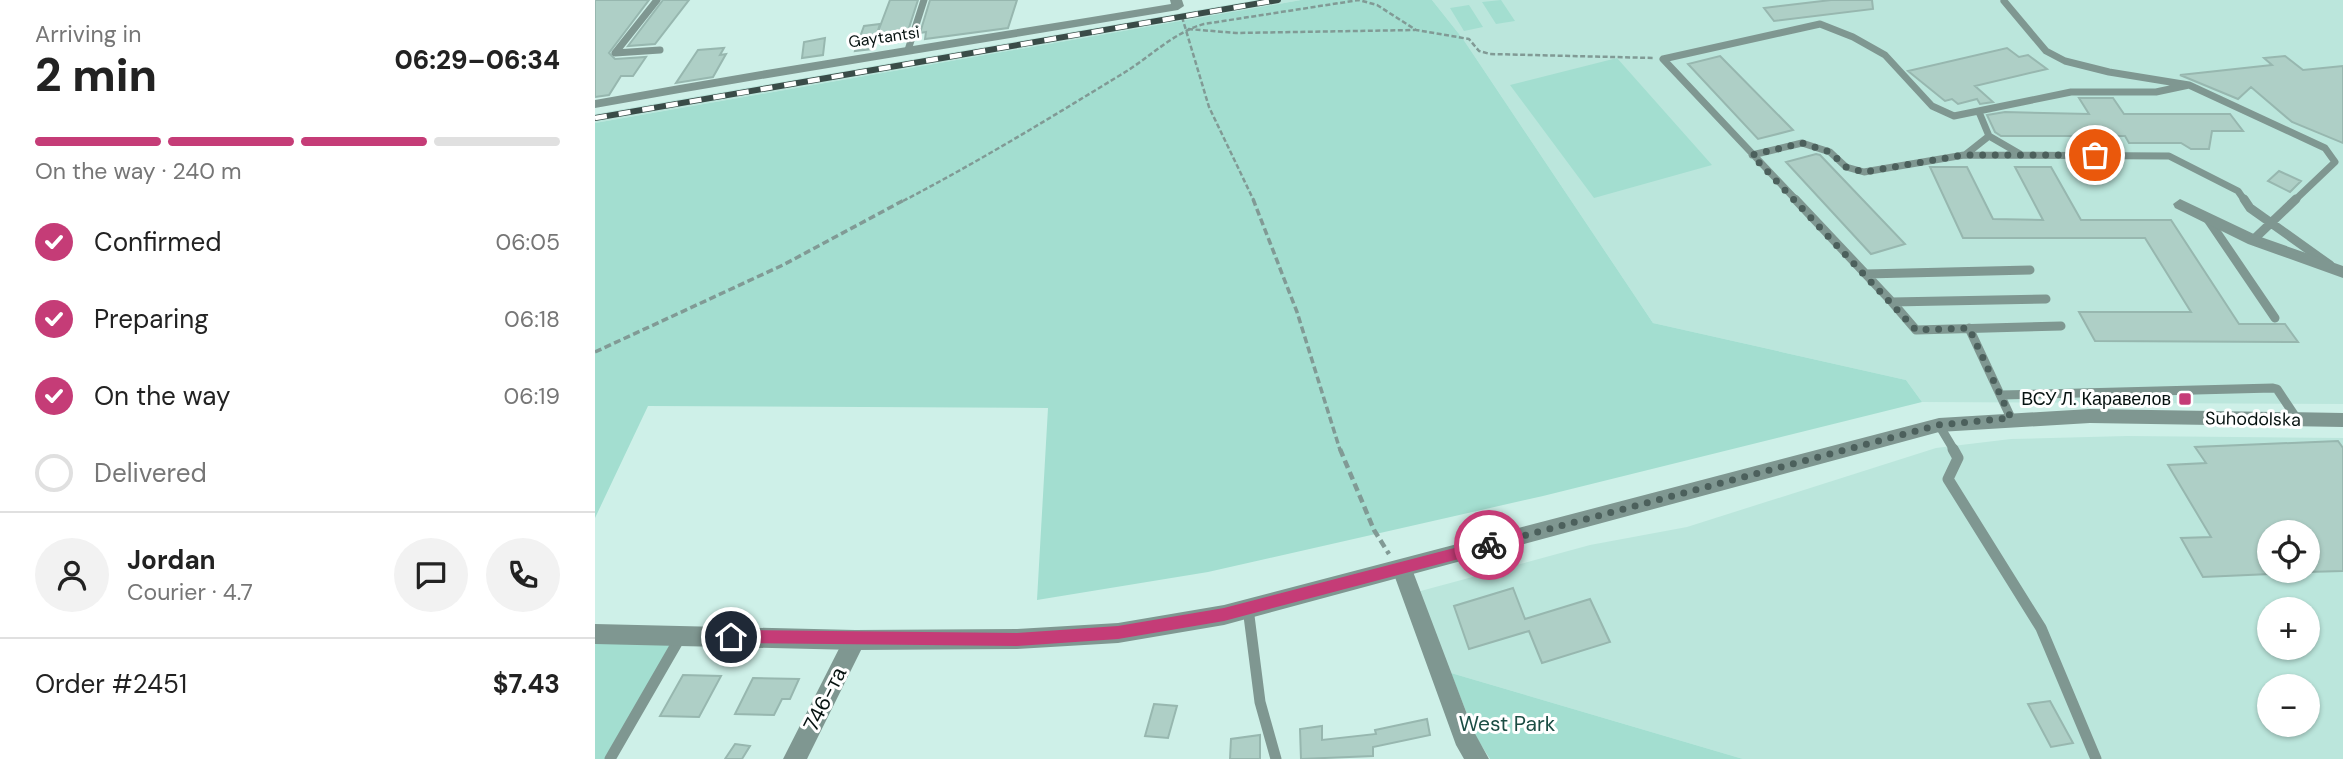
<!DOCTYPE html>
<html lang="en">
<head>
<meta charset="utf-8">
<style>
  body { margin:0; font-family:"DM Sans",sans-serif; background:#f2f2f2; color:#222; height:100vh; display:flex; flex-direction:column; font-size:26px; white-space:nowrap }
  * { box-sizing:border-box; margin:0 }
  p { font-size:23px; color:#767676 }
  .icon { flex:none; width:38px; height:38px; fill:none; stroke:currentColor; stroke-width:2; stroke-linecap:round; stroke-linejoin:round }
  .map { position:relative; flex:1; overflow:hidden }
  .sheet { display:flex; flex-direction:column; background:#fff; width:595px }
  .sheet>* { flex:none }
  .controls { position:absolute; left:1662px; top:520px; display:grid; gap:14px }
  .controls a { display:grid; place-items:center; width:63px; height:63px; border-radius:50%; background:#fff; box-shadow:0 2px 5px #0004; font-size:35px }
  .pin { position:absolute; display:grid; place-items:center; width:60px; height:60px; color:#fff; margin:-30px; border:4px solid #fff; border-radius:50%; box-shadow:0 2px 7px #0007 }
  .courier { position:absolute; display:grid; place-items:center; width:70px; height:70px; margin:-35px; border:5px solid #c53c77; border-radius:50%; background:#fff; color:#222; box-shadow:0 2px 9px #0007 }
  .overview em { font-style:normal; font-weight:800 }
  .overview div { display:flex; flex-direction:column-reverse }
  .overview { display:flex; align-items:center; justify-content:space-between; height:119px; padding:0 35px }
  h1 { font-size:46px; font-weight:800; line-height:52px }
  .bar { display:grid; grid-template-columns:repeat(4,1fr); gap:10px 7px; align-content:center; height:84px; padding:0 35px }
  .bar i { height:9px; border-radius:5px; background:#e0e0e0 }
  .bar .active { background:#c53c77 }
  .bar p { grid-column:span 4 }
  .line { display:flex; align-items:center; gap:18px; padding:0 35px; border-top:2px solid #e0e0e0 }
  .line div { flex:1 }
  .round { display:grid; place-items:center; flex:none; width:74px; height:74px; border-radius:37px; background:#f2f2f2 }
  ol { padding:0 35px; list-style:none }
  li { display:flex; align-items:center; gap:21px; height:77px }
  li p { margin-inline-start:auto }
  li .icon { padding:7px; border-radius:50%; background:#c53c77; color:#fff; stroke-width:4 }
  li:last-child { color:#767676 }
  li i { width:38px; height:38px; border:4px solid #e0e0e0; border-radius:50% }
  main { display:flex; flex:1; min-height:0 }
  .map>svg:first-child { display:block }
  .built { fill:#bbe6dc; fill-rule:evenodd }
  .green { fill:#a3ded0 }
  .building { fill:#aecfc6; stroke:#97b7af; stroke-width:2 }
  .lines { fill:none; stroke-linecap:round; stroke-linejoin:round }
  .path-far2 { stroke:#819a95; stroke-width:2.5; stroke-dasharray:5 2.5; stroke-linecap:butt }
  .path-far1 { stroke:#819a95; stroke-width:3.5; stroke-dasharray:7 3.5; stroke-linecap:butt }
  .path { stroke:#819a95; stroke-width:4.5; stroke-dasharray:8 4.5; stroke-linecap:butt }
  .service-far2 { stroke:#7f9791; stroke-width:7 }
  .service-far1 { stroke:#7f9791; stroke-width:9 }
  .service { stroke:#7f9791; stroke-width:11 }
  .minor { fill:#7f9791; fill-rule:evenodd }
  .tertiary { fill:#7f9791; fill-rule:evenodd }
  .rail-casing { stroke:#3a4c48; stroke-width:6 }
  .rail { stroke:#fff; stroke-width:4.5; stroke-dasharray:12; stroke-linecap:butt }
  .route { fill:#c53c77 }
  .done { stroke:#4c605c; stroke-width:7; stroke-dasharray:0 12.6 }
  .poi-dot { fill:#c53c77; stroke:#fff; stroke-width:2.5 }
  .labels { text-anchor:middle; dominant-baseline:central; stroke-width:6; stroke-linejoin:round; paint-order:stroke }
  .far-street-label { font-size:16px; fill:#061210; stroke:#fff }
  .poi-label { font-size:18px; fill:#061210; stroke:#fff; text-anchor:end }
  .street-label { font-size:18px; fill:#061210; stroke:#fff }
  .near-street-label { font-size:21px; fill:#061210; stroke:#fff }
  .near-park-label { font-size:21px; fill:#1b4d44; stroke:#fff }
</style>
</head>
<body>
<main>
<section class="sheet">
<div class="overview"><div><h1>2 min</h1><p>Arriving in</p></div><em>06:29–06:34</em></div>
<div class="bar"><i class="active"></i><i class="active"></i><i class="active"></i><i></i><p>On the way · 240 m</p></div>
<ol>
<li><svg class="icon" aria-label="check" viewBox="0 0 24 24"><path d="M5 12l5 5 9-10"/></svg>Confirmed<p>06:05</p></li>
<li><svg class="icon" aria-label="check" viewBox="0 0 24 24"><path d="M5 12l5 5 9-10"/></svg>Preparing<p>06:18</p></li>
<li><svg class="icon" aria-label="check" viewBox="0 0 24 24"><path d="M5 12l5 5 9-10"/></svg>On the way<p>06:19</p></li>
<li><i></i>Delivered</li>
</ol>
<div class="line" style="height:126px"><a class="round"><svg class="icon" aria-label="person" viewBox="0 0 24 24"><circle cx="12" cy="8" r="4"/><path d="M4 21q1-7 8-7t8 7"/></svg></a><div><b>Jordan</b><p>Courier · 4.7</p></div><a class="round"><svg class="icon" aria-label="chat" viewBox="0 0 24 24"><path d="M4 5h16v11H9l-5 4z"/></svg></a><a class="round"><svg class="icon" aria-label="phone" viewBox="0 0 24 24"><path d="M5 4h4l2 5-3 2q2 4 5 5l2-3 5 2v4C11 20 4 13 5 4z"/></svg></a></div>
<div class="line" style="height:91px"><div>Order #2451</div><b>$7.43</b></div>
</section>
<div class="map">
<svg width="1748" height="759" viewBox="0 0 1748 759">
  <rect width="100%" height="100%" fill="#cef0e8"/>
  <path class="built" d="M661,0H706L0,123V114Z
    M837,0H1748V404L1327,402L1311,380L1058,323L868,39Z
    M1532,436L1748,438V759H1148L856,673L822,592L995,545L1092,527L1341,448L1416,439ZM1675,532H1713V570H1675ZM1675,609H1713V648H1675ZM1675,686H1713V724H1675Z"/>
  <path class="green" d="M706,0H837L868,39L1058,323L1311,380L1327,402L948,496L613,572L442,600L453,408L53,406L0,518V123Z
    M906,0L920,21L901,24L887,2Z
    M874,5L888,27L869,31L855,8Z
    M1022,58L1117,165L999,198L915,85Z
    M0,634L86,636L15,759H0Z
    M856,673L1148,759H895L881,737Z"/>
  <path class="building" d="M0,0H54L14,53L20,59L51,57L38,76H26L14,95L0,97Z
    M68,0H94L60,44L33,46Z
    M295,0H323L312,34L281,37Z
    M335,0H422L413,28L330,39L331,32L325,33Z
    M1236,0H1277L1278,9L1179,21L1169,8Z
    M285,24L277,49L260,51L269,26Z
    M230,38L228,55L207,58L209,42Z
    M129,48L125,55L131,54L118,77L81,83L103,50Z
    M1412,48L1424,57L1433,55L1452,69L1380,86L1398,102L1385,104L1382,99L1363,104L1357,99L1350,101L1313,71Z
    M1125,56L1198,130L1163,139L1093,64Z
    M1690,56L1708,70L1748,66V143L1697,122L1656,87L1643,99L1585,75L1677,65L1669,58Z
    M1484,98H1518L1529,114H1635L1648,131H1617L1614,149H1596L1586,143H1534L1530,136H1406L1400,132L1392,115L1410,112L1494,114Z
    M1221,154L1225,155L1310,244L1276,254L1191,162Z
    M1335,167H1372L1398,219L1448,220L1420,167H1456L1486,220H1576L1644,324H1690L1703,342L1500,341L1484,312H1596L1550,238H1368Z
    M1684,171L1706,181L1695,192L1673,181Z
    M1743,441L1748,448V571L1713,572V532H1675V574L1608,577L1586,538L1616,537L1573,465L1611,463L1600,447Z
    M918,588L930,619L995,599L1015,642L947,663L934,631L874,649L859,606Z
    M88,675L126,676L104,717L65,716Z
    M158,678L204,679L195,699H187L179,715L140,714Z
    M1455,701L1478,743L1456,747L1433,704Z
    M559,704L582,706L573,738L550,736Z
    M832,719L835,735L778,747V756L706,759L705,729L727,726V740L781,734L780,730Z
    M665,735V759H635L636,739Z
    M140,744L155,746L147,759H130Z"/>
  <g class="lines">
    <path class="path-far2" d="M587,17L614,107L659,201
      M593,29L641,33L820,30
      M308,201C383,162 455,118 527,74C554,58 579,32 609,24L764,0L782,5L821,30L874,39L884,51L895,54L1059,58"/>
    <path class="path-far1" d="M658,199L702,312L745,450
      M0,352L188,265L311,199"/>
    <path class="path" d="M745,449L779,530L794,554"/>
    <path class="service-far2" d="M62,0L20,53L65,50
      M1409,1L1451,51L1470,61L1514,72L1594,85L1730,148L1740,162L1699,201
      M313,50L329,0
      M1394,136L1425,154
      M1157,155L1207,143L1235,152L1251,167L1269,172L1369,155L1574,156L1643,191L1650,201
      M1370,155L1394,136L1384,112
      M1202,201L1068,59L1225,24L1258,37L1290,55L1337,106L1359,116L1476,92H1561L1594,85"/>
    <path class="service-far1" d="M1200,199L1297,302L1451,299
      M1649,199L1655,208L1735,265
      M1612,218L1680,318
      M1658,240L1701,199
      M1271,274L1435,270
      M1297,302L1321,330L1466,326
      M1374,328L1416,418
      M1406,395L1678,388L1682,389L1702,419
      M1344,425L1359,450"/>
    <path class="service" d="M1358,449L1363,458L1353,479L1446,628L1501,759
      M653,608L665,702L681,759
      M15,759L86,636"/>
    <path class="minor" d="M575,0H587L589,6L583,10C389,43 194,73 0,108V100C192,65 384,36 576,4Z
      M1585,199L1663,236L1748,266V278L1653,244L1580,208L1578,204Z
      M807,560L814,563L817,569L878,730L894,759H869L861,745L797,569L800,563Z
      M260,630L268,633L271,640L212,759H188L252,633Z"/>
    <path class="tertiary" d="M1495,409L1748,413V427L1495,423L1344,432L629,625L523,643L422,649L260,650L0,644V624L260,630L422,629L523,623L629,605L1344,418Z"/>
    <g class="rail-casing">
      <path id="rail" d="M0,118L683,0"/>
    </g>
    <use href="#rail" class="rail"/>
  </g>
  <path class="route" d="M894,539L901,545L894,551L629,621L523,639L422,646L136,643L129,637L136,630L422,633L523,626L629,608Z"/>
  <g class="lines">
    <path class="done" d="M894,545L1343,425L1416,418L1374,328L1321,330L1157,155L1207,143L1235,152L1251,167L1269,172L1369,155H1500"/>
  </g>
  <rect class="poi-dot" x="1583" y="392" width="14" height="14" rx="3.5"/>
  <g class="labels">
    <g class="far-street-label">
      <text transform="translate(289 37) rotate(-8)">Gaytantsi</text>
    </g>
    <g class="poi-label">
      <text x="1576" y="399">ВСУ Л. Каравелов</text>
    </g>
    <g class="street-label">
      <text transform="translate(1658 419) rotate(1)">Suhodolska</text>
    </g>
    <g class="near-street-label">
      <text transform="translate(230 699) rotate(-63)">746-та</text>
    </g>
    <g class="near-park-label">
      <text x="912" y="724">West Park</text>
    </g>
  </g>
</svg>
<div class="controls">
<a><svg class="icon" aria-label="locate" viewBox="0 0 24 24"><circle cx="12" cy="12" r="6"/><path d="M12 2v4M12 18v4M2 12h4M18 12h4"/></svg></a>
<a>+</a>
<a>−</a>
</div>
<div class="pin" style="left:1500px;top:155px;background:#ea580c"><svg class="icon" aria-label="bag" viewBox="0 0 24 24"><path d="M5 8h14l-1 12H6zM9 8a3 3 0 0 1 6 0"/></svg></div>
<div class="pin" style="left:136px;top:637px;background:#1f2937"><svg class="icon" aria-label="home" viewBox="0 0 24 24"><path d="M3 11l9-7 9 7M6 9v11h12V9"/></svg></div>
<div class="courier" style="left:894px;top:545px"><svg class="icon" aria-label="bike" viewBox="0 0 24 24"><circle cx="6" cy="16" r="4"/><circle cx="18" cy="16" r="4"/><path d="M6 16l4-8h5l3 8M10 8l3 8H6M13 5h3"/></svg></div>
</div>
</main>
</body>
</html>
